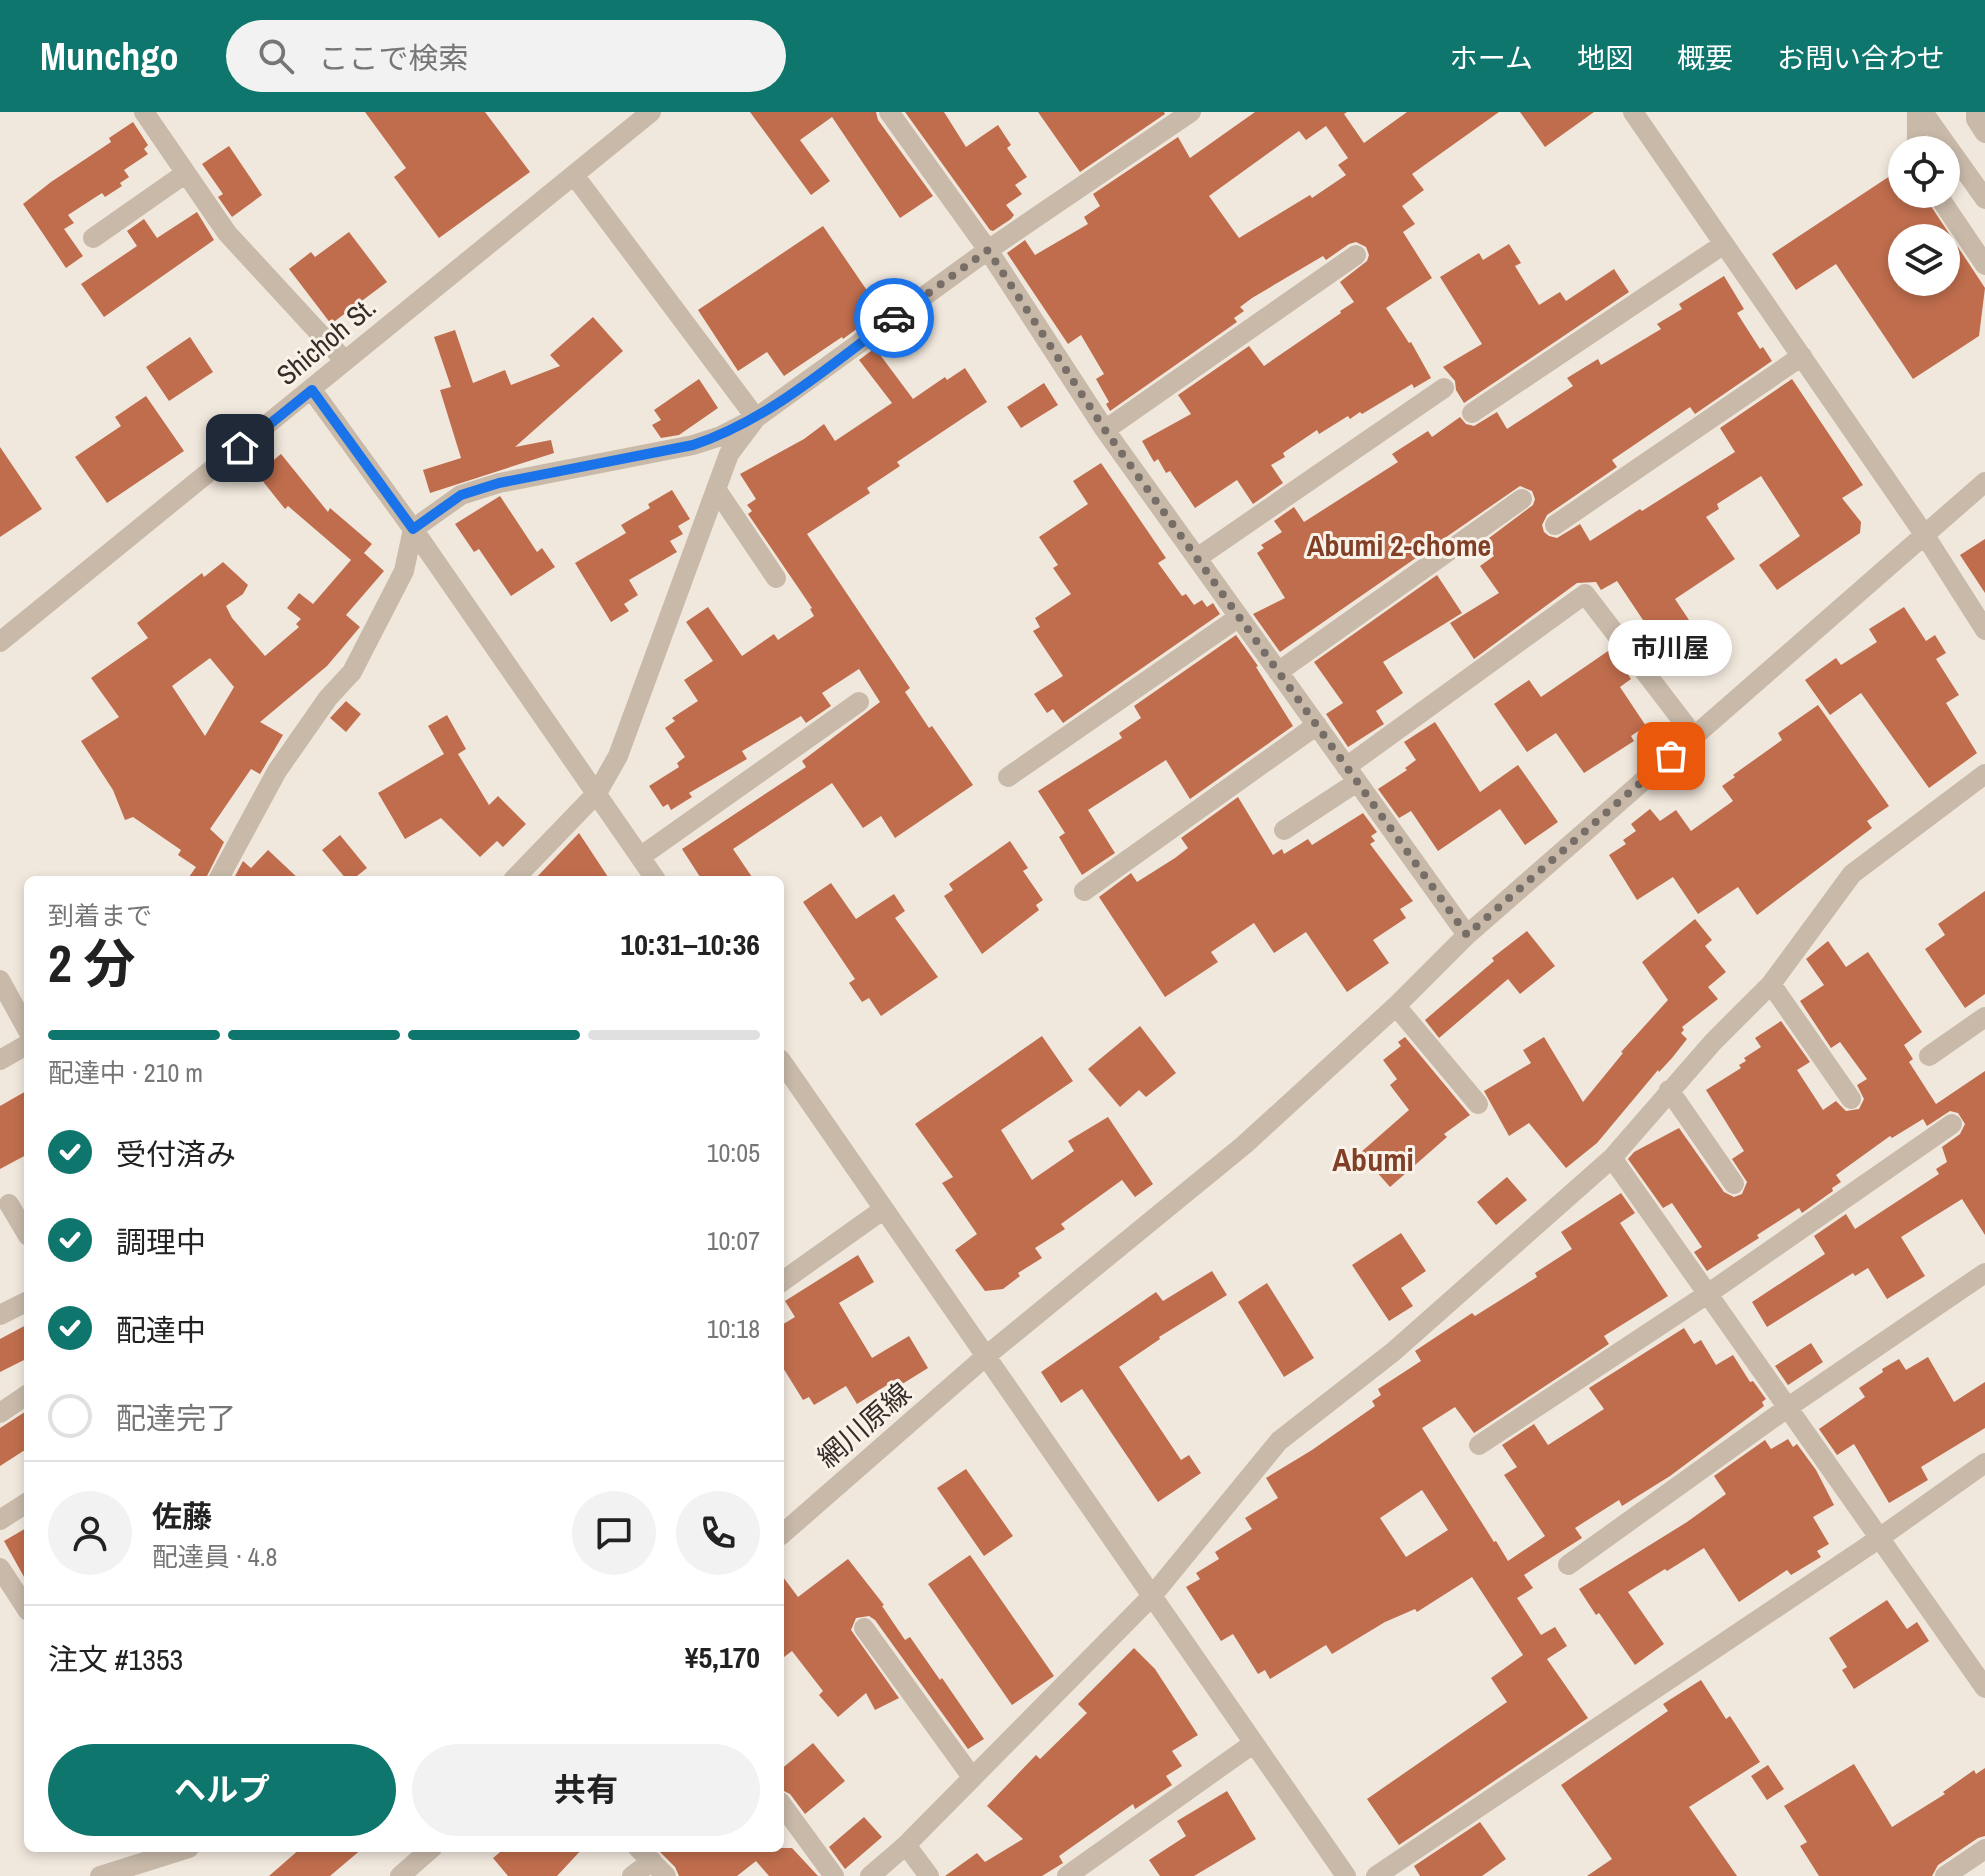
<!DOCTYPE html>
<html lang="ja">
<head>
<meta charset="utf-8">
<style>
  body { margin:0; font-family:"Archivo Narrow","Noto Sans JP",sans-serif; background:#f2f2f2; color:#222; height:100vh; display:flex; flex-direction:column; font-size:30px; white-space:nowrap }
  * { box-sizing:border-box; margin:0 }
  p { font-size:26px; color:#767676 }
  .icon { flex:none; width:44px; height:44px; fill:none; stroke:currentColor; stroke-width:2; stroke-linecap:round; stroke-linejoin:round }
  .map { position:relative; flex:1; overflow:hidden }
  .drawer { position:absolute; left:24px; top:764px; width:760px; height:976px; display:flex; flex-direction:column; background:#fff; border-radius:12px; box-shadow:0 4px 12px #0003 }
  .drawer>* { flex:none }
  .buttons { position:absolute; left:1888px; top:24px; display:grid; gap:16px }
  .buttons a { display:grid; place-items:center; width:72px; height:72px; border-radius:50%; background:#fff; box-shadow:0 4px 12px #0003; font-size:40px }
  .pin { position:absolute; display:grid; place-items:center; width:68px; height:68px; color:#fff; margin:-34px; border-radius:16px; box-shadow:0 4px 12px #0006 }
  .courier { position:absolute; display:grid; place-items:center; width:80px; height:80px; margin:-40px; border:6px solid #1a73e8; border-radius:50%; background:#fff; color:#222; box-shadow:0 2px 10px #0007 }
  .bubble { position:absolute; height:56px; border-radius:28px; background:#fff; box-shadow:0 4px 12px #0003; font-size:26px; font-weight:700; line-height:56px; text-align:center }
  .head em { font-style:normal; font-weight:700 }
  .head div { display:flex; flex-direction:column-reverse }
  .head { display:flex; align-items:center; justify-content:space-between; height:136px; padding:0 24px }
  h1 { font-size:52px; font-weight:700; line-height:60px }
  .bar { display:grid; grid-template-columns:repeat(4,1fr); gap:12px 8px; align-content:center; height:96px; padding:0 24px }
  .bar i { height:10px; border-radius:6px; background:#e0e0e0 }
  .bar .selected { background:#0f766e }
  .bar p { grid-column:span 4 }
  .line { display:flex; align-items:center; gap:20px; padding:0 24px; border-top:2px solid #e0e0e0 }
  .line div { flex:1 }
  .round { display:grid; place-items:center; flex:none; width:84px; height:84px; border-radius:42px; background:#f2f2f2 }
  ol { padding:0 24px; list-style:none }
  li { display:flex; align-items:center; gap:24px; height:88px }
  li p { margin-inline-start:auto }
  li .icon { padding:8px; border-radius:50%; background:#0f766e; color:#fff; stroke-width:4 }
  li:last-child { color:#767676 }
  li i { width:44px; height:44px; border:4px solid #e0e0e0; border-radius:50% }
  .button { display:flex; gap:16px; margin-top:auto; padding:16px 24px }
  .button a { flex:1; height:92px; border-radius:48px; background:#0f766e; color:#fff; font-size:32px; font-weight:700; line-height:92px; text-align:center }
  .button a+a { background:#f2f2f2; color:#222 }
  header { display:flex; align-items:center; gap:48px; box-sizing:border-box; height:112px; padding:0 40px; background:#0f766e; color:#fff }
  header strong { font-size:38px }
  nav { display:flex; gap:44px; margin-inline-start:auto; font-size:28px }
  .search { width:560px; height:72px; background:#f2f2f2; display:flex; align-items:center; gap:20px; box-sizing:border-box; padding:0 28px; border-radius:44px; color:#767676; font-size:30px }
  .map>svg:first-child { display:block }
  .building { fill:#bf6d4d; fill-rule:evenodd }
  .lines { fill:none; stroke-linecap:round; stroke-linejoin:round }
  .minor { stroke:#c8b9a9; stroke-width:20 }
  .done { stroke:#776e68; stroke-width:8; stroke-dasharray:0 14.4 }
  .route { stroke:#1a73e8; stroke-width:10 }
  .labels { text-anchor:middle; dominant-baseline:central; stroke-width:6; stroke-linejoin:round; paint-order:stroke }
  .street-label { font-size:28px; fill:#362d29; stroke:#f9f2e9 }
  .neighbourhood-label { font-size:30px; font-weight:bold; fill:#803f26; stroke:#f9f2e9 }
  .quarter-label { font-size:32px; font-weight:bold; fill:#803f26; stroke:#f9f2e9 }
</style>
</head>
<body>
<header>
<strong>Munchgo</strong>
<div class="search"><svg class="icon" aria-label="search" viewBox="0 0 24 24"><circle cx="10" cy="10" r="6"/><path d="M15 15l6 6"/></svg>ここで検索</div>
<nav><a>ホーム</a><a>地図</a><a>概要</a><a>お問い合わせ</a></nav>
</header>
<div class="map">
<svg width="1985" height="1764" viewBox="0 0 1985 1764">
  <rect width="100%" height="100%" fill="#f1e8dd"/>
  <path class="building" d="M365,0H485L530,60L439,126L394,65L406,56Z
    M750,0H876L878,8L933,84L900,106L832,5L800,28L830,69L811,83Z
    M905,0H944L966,35L998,13L1011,33L1007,36L1027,65L1015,73L1022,82L1006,93L1014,103L1011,107L993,119L990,118Z
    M1038,0H1164L1165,2L1080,60Z
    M1255,0H1347L1344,2L1364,31L1407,0H1499L1412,62L1424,78L1402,94L1415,112L1403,120L1432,166L1386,196L1409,231L1411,230L1431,266L1414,276L1412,272L1362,302L1360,300L1350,307L1348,304L1319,322L1317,318L1283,341L1285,345L1271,353L1283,371L1253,392L1237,368L1195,396L1170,359L1166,361L1158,347L1154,350L1142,329L1191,302L1178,283L1249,234L1264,254L1341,201L1340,199L1354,190L1340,170L1367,149L1369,143L1366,135L1356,130L1349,132L1326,148L1323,144L1252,186L1240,195L1244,199L1234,206L1237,210L1110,299L1106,292L1109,290L1096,267L1104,262L1081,223L1068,232L1007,141L1025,128L1035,143L1088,112L1084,105L1100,94L1093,82L1178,25L1190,46ZM1326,14L1348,46L1338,53L1346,63L1312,86L1310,83L1239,126L1209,84L1299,19L1306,28Z
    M1520,0H1594L1545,35Z
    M133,10L148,33L144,37L148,42L124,58L129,65L120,71L122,74L105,85L102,81L68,103L74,111L64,117L83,144L66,156L23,92L51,70L111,30L109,26Z
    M229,34L262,83L232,105L218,85L223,82L202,52Z
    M1902,56V82H1923L1985,176L1979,224L1913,267L1836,152L1796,178L1772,142ZM1902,126H1946V170H1902Z
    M197,100L214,128L104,205L81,172L137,134L127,119L144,107L157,126Z
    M823,114L881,199L843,227L842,225L784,264L767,240L738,259L698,198Z
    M349,120L387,170L331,212L289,157L311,140L315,145Z
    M1509,132L1521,151L1515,154L1539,193L1560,180L1566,189L1614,157L1629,180L1464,291L1456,278L1455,269L1443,255L1482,232L1440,165L1479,141L1483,148Z
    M1724,164L1744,197L1737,201L1760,237L1763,235L1772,249L1695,302L1690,295L1612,348L1617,355L1547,403L1542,413L1544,420L1549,424L1557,426L1580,412L1590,429L1640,397L1642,399L1735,340L1720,316L1792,267L1863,373L1842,386L1861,410L1860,421L1777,478L1759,453L1800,424L1761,364L1717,392L1719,397L1706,405L1735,447L1675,487L1711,541L1679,562L1617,469L1601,478L1596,470L1577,471L1474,547L1450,511L1499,481L1480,454L1494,444L1485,429L1533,393L1535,387L1532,379L1520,374L1280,540L1253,502L1285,486L1257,441L1264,436L1261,433L1282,420L1274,409L1294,395L1304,410L1398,350L1392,342L1428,319L1432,325L1460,305L1466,312L1474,314L1497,300L1507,317L1573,274L1567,266L1598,247L1601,253L1661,217L1657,212L1682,197L1679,192Z
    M593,205L623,239L515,335L551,328L554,341L430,381L423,358L461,346L440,278L451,275L434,225L455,218L473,271L505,258L511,273L560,254L550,243Z
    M190,225L213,260L169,289L146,255Z
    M875,236L913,287L945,265L947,268L965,256L987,290L897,350L900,354L867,376L870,381L807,422L910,576L905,580L929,616L932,614L973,673L895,726L881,704L863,716L832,671L733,737L754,768H702L682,737L806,655L802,649L880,590L859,557L822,581L831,594L806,611L801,604L742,639L747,647L689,681L692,685L671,698L668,692L663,695L649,674L679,655L677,651L685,645L665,616L675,609L672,606L698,589L684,568L713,549L686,510L708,495L742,544L774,522L778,528L814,504L810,497L812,496L748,402L752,399L747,393L756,387L740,362L804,327L824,312L835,329L892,291L859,248Z
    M699,267L718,296L679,323L661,326L652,313L661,308L654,298Z
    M1044,271L1058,293L1021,316L1007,295Z
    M146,284L184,339L107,391L75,345L121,314L115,305Z
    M0,335L42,397L0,425Z
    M281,342L328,400L330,396L372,432L364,441L384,459L346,503L360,515L327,554L260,610L283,623L260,662L251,657L210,717L224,730L205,768H187L196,755L178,743L181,738L133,705L125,708L113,678L81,629L119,605L91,566L148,526L137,511L202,461L204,465L223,450L248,473L243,482L226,494L232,506L265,544L299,515L296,512L301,507L287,496L299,481L313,492L351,448L288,394L285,397L257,362ZM210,546L234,575L205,624L172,574Z
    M1101,351L1166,446L1158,451L1182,484L1186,482L1194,493L1202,488L1207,495L1213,491L1220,502L1063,611L1053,597L1047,601L1034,582L1063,564L1033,519L1040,515L1035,506L1071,482L1053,456L1058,453L1039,425L1088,392L1073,369Z
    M672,378L690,407L678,414L683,422L670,429L677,440L629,468L638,483L624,492L629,499L611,510L575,451L626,421L621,413L650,396L648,392Z
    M500,384L537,440L542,436L555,455L511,484L479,437L474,440L455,412Z
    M1985,427V481L1960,443Z
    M1437,463L1462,501L1383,550L1403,581L1376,599L1384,612L1348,635L1326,602L1343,591L1314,550Z
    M1904,495L1926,529L1935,523L1946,541L1936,547L1959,583L1946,591L1977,641L1929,676L1861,581L1830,603L1805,568L1836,546L1841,553L1877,530L1869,517Z
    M1236,523L1258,554L1256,555L1293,614L1190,687L1166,648L1088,698L1115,741L1082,763L1059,725L1065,721L1038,679L1122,626L1119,621L1141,606L1134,594Z
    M1611,537L1631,567L1620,575L1646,614L1631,624L1634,629L1584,661L1556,621L1527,640L1494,592L1529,568L1541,585Z
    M346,589L361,602L346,620L330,606Z
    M1818,593L1889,694L1867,709L1872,716L1757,803L1738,775L1698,802L1673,765L1637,788L1609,743L1626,732L1623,728L1636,719L1631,712L1650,697L1660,709L1676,698L1691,719L1733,689L1722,674L1735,665L1733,663L1782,628L1778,621Z
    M447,603L466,637L458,642L489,693L498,684L526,712L503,735L497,729L480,745L441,706L405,727L378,681L444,642L428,614Z
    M1435,610L1480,680L1518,653L1558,710L1525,733L1500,697L1438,739L1411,699L1399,706L1378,677L1407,658L1405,656L1416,648L1404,630Z
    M1238,685L1273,743L1282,737L1284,742L1308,727L1312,733L1363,701L1377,720L1371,724L1375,729L1370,732L1413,789L1400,797L1406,806L1373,828L1389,851L1347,880L1306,820L1274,841L1254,811L1211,840L1218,850L1165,885L1099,785L1131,761L1137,770L1175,746L1188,736L1181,726Z
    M579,721L610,768H534Z
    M340,723L367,756L352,768H347L322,738Z
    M1010,729L1028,756L1023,759L1043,788L1036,793L1039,798L982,842L944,784L953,778L949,772Z
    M268,738L300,768H233L243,749L251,756Z
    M831,771L856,807L894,782L905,799L895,806L938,865L881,904L869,886L862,890L849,871L855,867L803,790Z
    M1985,779V882L1965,896L1925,837L1945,823L1938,812Z
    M1695,807L1712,828L1705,834L1726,860L1708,875L1718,887L1682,915L1684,918L1681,921L1687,927L1672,946L1659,960L1658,958L1597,1031L1566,1056L1529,1011L1509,1024L1484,979L1531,951L1523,938L1544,925L1583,990L1623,941L1621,940L1668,888L1642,850Z
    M1527,819L1555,854L1520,882L1508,867L1439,926L1425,908L1494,849L1492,846Z
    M1828,829L1846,855L1868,840L1922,920L1904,933L1913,947L1909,950L1936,992L1985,959V1123L1962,1087L1901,1125L1925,1164L1887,1187L1868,1156L1855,1164L1853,1161L1767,1215L1752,1190L1825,1142L1814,1124L1846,1102L1855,1117L1939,1062L1936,1057L1947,1050L1942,1035L1960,1022L1965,1012L1958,1001L1950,999L1927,1014L1923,1007L1892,1026L1890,1024L1836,1063L1841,1070L1832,1076L1833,1079L1802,1101L1799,1096L1757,1123L1759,1126L1707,1159L1694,1140L1702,1135L1672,1091L1663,1096L1628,1047L1634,1040L1679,1016L1724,1080L1734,1085L1742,1082L1747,1070L1732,1047L1744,1039L1706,978L1741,956L1739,953L1746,949L1744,946L1761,935L1755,926L1781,909L1810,950L1797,958L1823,998L1836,989L1846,999L1859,997L1864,987L1857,973L1867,967L1840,930L1831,936L1800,889L1824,873L1806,847Z
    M1140,914L1176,961L1146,985L1139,978L1120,995L1088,957Z
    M1042,924L1073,969L1001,1018L1032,1068L1074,1039L1068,1029L1108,1005L1153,1072L1135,1085L1122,1068L1061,1112L1065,1117L1035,1136L1042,1146L1018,1161L1020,1164L1003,1177L985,1179L955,1138L977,1122L942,1071L953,1065L915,1012Z
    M1405,925L1470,1003L1444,1022L1447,1025L1390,1075L1360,1041L1409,998L1390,973L1397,967L1383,948L1401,934L1398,930Z
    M28,978V1042L0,1057V994Z
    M1507,1065L1527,1088L1496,1113L1477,1090Z
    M1621,1081L1635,1101L1620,1111L1668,1184L1604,1224L1609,1232L1474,1321L1455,1295L1422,1316L1494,1430L1496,1429L1508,1449L1545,1424L1504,1363L1517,1355L1502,1333L1534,1312L1548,1333L1604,1297L1589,1276L1684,1216L1694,1232L1701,1228L1716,1253L1733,1243L1750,1270L1753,1269L1766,1287L1762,1290L1764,1294L1670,1364L1622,1394L1619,1388L1575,1416L1582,1426L1524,1463L1533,1476L1517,1486L1541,1523L1555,1515L1567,1534L1547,1547L1588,1606L1399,1733L1367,1687L1507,1590L1491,1566L1523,1543L1472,1465L1417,1500L1415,1497L1385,1510L1332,1542L1326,1533L1270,1567L1265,1558L1258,1562L1233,1522L1221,1529L1186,1475L1200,1467L1196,1461L1219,1447L1215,1440L1252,1417L1245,1406L1278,1386L1266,1366L1312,1338L1375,1294L1372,1289L1381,1283L1378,1277L1421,1249L1415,1239L1472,1201L1475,1204L1537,1165L1535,1161L1572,1137L1561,1120ZM1422,1378L1448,1418L1406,1445L1380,1406Z
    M1401,1121L1426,1159L1401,1176L1413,1194L1389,1209L1352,1153Z
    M858,1143L874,1170L839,1191L872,1246L909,1224L928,1256L899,1274L895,1268L857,1292L846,1274L814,1293L809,1285L803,1288L780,1251V1214L795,1205L785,1189Z
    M1212,1159L1227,1183L1159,1225L1160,1227L1119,1255L1181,1348L1189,1343L1201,1361L1158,1390L1082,1277L1061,1291L1041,1260L1156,1180L1163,1189Z
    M1267,1171L1314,1246L1284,1265L1238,1190Z
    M28,1212V1246L0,1260V1227Z
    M1811,1231L1823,1250L1788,1273L1775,1254Z
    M1928,1245L1954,1290L1985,1270V1316L1921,1355L1928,1368L1889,1391L1854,1332L1837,1343L1819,1317L1865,1285L1859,1276L1883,1260L1882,1257L1899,1247L1906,1258Z
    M28,1298V1336L0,1354V1316Z
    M1788,1327L1793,1335L1797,1332L1816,1358L1834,1393L1813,1405L1829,1432L1817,1439L1821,1445L1791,1463L1787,1458L1739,1490L1704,1436L1667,1459L1665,1457L1628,1480L1664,1532L1635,1553L1599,1501L1596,1503L1579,1477L1687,1410L1726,1382L1714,1364L1765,1328L1771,1337Z
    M966,1357L1013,1424L984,1444L937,1376Z
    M28,1415V1472L4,1429Z
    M970,1443L1054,1564L1012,1593L928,1472Z
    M848,1447L884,1493L882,1494L905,1528L910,1525L940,1568L942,1566L984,1627L968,1637L875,1508L869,1504L856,1506L851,1518L899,1586L875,1598L866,1581L838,1605L819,1583L823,1579L792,1539L780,1548V1461L798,1485Z
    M1887,1488L1907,1517L1917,1510L1929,1529L1854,1577L1842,1558L1847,1555L1829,1526Z
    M1134,1536L1155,1557L1198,1623L1172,1639L1182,1654L1166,1664L1172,1673L1135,1697L1133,1692L1059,1744L1063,1751L1042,1764H945L977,1741L985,1750L1023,1727L987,1694L1036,1643L1040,1647L1087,1601L1078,1592Z
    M1701,1568L1726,1607L1730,1604L1760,1650L1689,1695L1737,1764H1587L1612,1747L1561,1673L1668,1599L1663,1592Z
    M813,1631L845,1669L805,1702L790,1682L780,1677V1658Z
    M1854,1652L1892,1715L1945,1682L1943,1680L1974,1658L1976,1662L1985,1656V1724L1978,1726L1938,1753L1932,1764H1819L1800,1734L1807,1730L1784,1694Z
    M1768,1653L1784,1677L1767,1688L1751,1664Z
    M1227,1679L1256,1727L1194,1764H1160L1149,1748L1186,1724L1177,1709Z
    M864,1705L882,1725L845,1757L829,1735Z
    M1480,1710L1506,1747L1482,1764H1420L1414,1754Z
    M301,1736H363L330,1764H269Z
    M505,1736H583L557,1764H508L493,1746Z
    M656,1736H792L818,1764H769L756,1749L737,1764H679L675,1755Z"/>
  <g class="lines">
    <path class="minor" d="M144,0L227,121L345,249
      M889,0L988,138L1105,318L1467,823
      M1633,0L1924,422L1985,518
      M1923,0L1985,87
      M1976,0V7L1985,21
      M1917,38V0
      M1937,82L1985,153
      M93,126L186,61
      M312,278L413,417L656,768
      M1472,301L1724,132
      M1105,318L1356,143
      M716,377L776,466
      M1555,413L1802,244
      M1197,446L1444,276
      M0,530L651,0
      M1278,560L1522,387
      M1346,655L1585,482L1694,624
      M1008,665L1239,505
      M1284,718L1357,670
      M640,745L859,590
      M218,768L277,659L328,586L352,560L404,459L413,417L461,383L499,371L693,333L721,324L756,306L574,63
      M513,768L597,681L618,644L729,342L756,306L988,138L1191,0
      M1084,779L1317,613
      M0,868L28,919
      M1771,872L1851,987
      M1396,894L1478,992
      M1929,944L1985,905
      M780,947L1346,1764
      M0,948L28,932
      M1669,978L1734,1072
      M1612,1046L1985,1576
      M9,1092L28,1124
      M780,1171L884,1097
      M0,1203L28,1189
      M0,1301L28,1282
      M1479,1333L1709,1181L1952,1012
      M0,1408L28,1390
      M780,1424L986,1244L1244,1033L1396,894L1467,823L1985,370
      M1568,1453L1787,1296L1985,1161
      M0,1456L28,1499
      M864,1516L972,1665
      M780,1690L834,1764
      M906,1733L929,1764
      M638,1736L666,1764
      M100,1764L189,1736
      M400,1764L432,1736
      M632,1764L652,1749
      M870,1764L906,1733L1152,1484L1279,1329L1393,1240L1612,1046L1713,930L1771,872L1852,762L1985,662
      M1067,1764L1254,1631
      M1376,1764L1868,1434L1985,1351
      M1945,1764L1985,1737"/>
  </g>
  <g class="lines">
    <path class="done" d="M894,206L988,138L1105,318L1467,823L1671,644"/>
    <path class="route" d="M240,336L312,278L413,417L461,383L499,371L693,333C769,308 830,253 894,206"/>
  </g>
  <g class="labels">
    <g class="street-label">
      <text transform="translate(326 229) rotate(-40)">Shichoh St.</text>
      <text transform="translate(864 1313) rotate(-41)">網川原線</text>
    </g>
    <g class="neighbourhood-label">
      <text x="1399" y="433">Abumi 2-chome</text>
    </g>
    <g class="quarter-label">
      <text x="1373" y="1047">Abumi</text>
    </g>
  </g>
</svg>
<div class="buttons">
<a><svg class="icon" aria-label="locate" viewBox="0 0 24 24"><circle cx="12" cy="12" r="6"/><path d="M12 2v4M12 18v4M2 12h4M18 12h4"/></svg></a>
<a><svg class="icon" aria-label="layers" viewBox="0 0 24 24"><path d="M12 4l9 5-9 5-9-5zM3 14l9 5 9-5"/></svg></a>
</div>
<div class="pin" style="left:1671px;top:644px;background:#ea580c"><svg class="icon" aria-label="bag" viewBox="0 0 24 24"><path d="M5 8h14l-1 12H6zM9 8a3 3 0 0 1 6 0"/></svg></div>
<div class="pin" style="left:240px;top:336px;background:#1f2937"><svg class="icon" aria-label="home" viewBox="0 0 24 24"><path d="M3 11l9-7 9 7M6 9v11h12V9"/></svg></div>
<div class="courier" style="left:894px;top:206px"><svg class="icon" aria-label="car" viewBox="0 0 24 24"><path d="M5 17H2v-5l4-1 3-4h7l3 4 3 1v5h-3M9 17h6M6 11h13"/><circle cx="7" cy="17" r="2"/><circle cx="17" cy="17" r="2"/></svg></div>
<div class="bubble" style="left:1608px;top:508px;width:124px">市川屋</div>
<section class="drawer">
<div class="head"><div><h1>2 分</h1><p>到着まで</p></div><em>10:31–10:36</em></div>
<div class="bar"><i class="selected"></i><i class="selected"></i><i class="selected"></i><i></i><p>配達中 · 210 m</p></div>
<ol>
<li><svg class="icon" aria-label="check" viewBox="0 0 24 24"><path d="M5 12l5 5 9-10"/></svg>受付済み<p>10:05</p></li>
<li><svg class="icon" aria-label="check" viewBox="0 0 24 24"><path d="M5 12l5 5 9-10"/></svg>調理中<p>10:07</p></li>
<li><svg class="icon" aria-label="check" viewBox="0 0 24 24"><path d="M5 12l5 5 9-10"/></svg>配達中<p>10:18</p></li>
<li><i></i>配達完了</li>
</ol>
<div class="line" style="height:144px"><a class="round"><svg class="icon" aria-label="person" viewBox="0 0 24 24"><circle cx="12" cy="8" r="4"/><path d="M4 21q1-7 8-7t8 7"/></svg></a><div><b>佐藤</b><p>配達員 · 4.8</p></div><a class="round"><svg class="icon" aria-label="chat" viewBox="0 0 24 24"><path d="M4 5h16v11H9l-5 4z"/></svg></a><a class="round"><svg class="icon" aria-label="phone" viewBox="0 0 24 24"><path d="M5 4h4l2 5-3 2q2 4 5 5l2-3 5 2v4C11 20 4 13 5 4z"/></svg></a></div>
<div class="line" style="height:104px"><div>注文 #1353</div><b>¥5,170</b></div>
<div class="button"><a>ヘルプ</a><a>共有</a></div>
</section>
</div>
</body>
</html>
